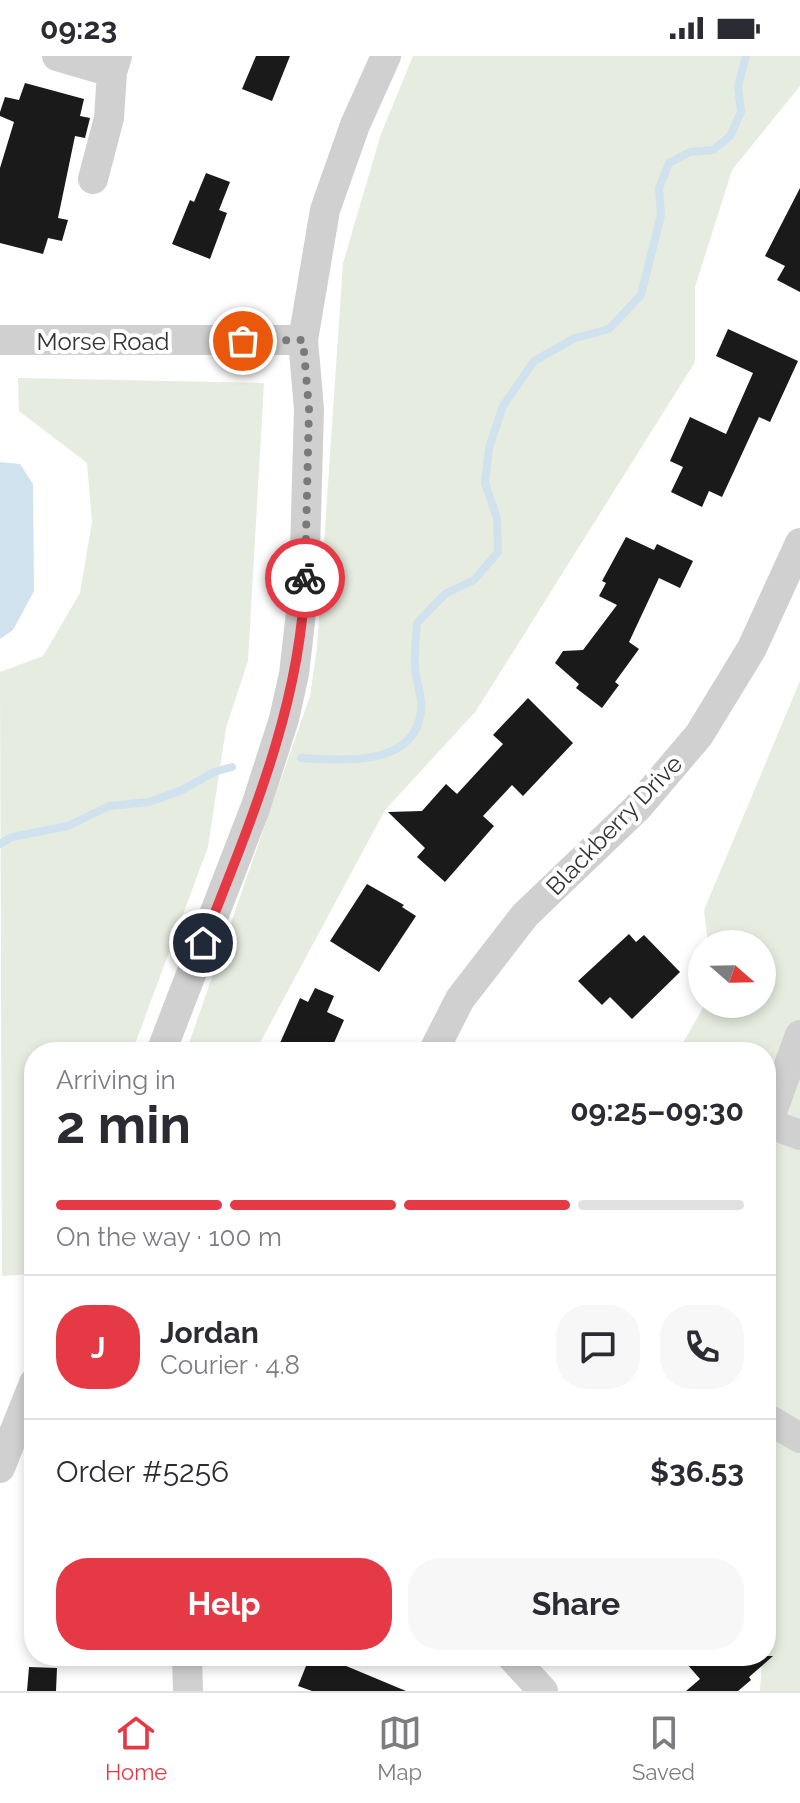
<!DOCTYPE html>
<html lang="en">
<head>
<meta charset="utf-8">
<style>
  body { margin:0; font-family:Raleway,sans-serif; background:#f7f7f7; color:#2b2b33; height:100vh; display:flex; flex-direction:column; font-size:30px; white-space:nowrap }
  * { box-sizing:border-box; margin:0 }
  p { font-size:26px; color:#7c7c81 }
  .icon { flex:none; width:44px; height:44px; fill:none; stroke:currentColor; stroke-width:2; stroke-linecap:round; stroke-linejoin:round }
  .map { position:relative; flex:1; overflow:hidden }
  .drawer { position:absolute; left:24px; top:986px; width:752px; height:624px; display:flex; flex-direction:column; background:#fff; border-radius:32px; box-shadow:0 4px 12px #0003 }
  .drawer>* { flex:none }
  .needle { width:52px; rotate:110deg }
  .controls { position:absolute; left:688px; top:874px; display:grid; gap:16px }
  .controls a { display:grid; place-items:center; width:88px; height:88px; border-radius:50%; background:#fff; box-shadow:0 4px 12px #0003; font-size:40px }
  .pin { position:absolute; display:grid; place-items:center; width:68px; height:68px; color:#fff; margin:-34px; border:4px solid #fff; border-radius:50%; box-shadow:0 2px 8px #0007 }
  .courier { position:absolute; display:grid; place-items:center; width:80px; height:80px; margin:-40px; border:6px solid #e63946; border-radius:50%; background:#fff; color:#222; box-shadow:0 2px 10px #0007 }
  .headline em { font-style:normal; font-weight:700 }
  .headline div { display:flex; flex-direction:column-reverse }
  .headline { display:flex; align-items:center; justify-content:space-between; height:136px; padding:0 32px }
  h1 { font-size:52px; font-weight:700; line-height:60px }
  .bar { display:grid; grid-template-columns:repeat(4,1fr); gap:12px 8px; align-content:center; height:96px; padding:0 32px }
  .bar i { height:10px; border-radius:6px; background:#e1e1e2 }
  .bar .current { background:#e63946 }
  .bar p { grid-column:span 4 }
  .line { display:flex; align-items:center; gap:20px; padding:0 32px; border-top:2px solid #e1e1e2 }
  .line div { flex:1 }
  .round { display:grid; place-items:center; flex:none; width:84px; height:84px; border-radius:32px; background:#f7f7f7 }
  .cta { display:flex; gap:16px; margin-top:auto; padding:16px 32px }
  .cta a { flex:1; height:92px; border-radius:32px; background:#e63946; color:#fff; font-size:32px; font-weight:700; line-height:92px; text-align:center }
  .cta a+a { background:#f7f7f7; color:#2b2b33 }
  .status { display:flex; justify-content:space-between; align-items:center; height:56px; padding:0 40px; background:#fff; direction:ltr }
  .status svg { height:22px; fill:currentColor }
  .dock { display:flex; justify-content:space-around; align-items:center; height:112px; border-top:2px solid #e1e1e2; background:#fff; font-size:22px; color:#7c7c81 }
  .dock a { display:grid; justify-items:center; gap:4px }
  .dock .current { color:#e63946 }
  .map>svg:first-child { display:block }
  .green { fill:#e6ecdf }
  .water { fill:#cfe2ee }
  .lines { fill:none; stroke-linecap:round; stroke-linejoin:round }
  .stream { stroke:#cfe2ee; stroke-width:8 }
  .building { fill:#1a1a1a }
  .minor { stroke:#d0d0d0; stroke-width:30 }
  .done { stroke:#7a7a7a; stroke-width:8; stroke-dasharray:0 14.4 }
  .route { stroke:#e63946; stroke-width:10 }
  .labels { text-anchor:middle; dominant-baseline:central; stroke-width:8; stroke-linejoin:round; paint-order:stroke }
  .street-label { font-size:24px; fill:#333; stroke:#fff }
</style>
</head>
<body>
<div class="status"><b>09:23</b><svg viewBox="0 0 49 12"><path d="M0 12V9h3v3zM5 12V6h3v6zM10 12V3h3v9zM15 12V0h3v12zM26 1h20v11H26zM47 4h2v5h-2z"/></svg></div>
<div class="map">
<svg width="800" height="1635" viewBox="0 0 800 1635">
  <rect width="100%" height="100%" fill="#fff"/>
  <path class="green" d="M413,0H800V30L732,114L695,231V306L476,655L385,754L255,996H186L310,640L317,592L343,207L381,78Z
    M18,322L264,327L248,605L226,672L208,791L132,996H34V1218L2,1220L0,616L43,600L80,537L92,466L87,407L19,355Z
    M800,625V1635H760L762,1604L766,1600V996H678L705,948H762V888H708L704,854Z"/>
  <path class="water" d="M0,406L20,408L33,428L34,535L13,574L0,583Z"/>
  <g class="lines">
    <path class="stream" d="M301,702C341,704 415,712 421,655C423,641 416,626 415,612C414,597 416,582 417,567L445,538L474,524L498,496L497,462L485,427L489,392L503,350L534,305L575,282L609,273L641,239L661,159L659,132L669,107L690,96L713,94L730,80L741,56L738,30L746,0
      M0,788L12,781L68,770L109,750L149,746L182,734L214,716L232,711"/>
  </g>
  <path class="building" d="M256,0H290L272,45L242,33Z
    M25,27L84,43L80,60L90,62L85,82L75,80L58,162L68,164L62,185L48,182L43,198L0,187V112L14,66L0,60V56L5,41L19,44Z
    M206,117L230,126L219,154L227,157L210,203L172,188L190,144L194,146Z
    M800,132V236L777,224L785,210L765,200Z
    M728,273L798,305L770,366L759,361L722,441L709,435L702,451L671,436L683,411L670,405L690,361L726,378L753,317L716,300Z
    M626,481L654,494L657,488L693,505L680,532L659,522L629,586L639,593L615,626L619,629L602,652L576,632L579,628L555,607L563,595L583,594L617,549L599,540L606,527L602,525Z
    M528,642L573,687L523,740L512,729L483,760L494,770L445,826L417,801L425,792L388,756L422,755L446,728L457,738L503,688L493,679Z
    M367,828L404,849L402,851L416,860L379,916L330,885Z
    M629,878L636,886L644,879L680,916L632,963L610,941L602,949L578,925Z
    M315,932L334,940L327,956L344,964L330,996H276L300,942L308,946Z
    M310,1600H342L339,1607L406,1635H312L298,1630Z
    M680,1600H773L749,1621L751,1624L738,1635H686L700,1623Z
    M29,1611L57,1612L56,1635H27Z"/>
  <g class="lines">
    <path class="minor" d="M57,0L112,16
      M93,123L109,62L112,16L117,0
      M0,284H303
      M161,996L256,750L284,663L294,618L304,530L309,353L303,284L325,154L355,69L386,0
      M433,996L460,943L525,859L637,752L699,679L752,592L800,487
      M768,1067L800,1079
      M766,1072L800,979
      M766,1362L800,1382
      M0,1412L34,1327
      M187,1600L188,1635
      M511,1600L543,1635"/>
  </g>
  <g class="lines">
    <path class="done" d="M243,285L303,284L309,353L305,522"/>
    <path class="route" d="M203,887C249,769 301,650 305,522"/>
  </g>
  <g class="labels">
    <g class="street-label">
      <text x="103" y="285">Morse Road</text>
      <text transform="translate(614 769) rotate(-46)">Blackberry Drive</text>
    </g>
  </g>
</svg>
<div class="controls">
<a><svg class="needle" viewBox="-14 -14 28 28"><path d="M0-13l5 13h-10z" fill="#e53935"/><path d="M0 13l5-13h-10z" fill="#7c7c81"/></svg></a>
</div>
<div class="pin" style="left:243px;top:285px;background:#ea580c"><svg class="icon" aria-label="bag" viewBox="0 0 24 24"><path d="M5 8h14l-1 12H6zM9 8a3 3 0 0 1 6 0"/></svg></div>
<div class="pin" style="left:203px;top:887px;background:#1f2937"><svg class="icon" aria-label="home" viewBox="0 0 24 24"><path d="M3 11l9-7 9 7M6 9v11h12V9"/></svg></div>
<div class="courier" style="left:305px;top:522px"><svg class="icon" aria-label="bike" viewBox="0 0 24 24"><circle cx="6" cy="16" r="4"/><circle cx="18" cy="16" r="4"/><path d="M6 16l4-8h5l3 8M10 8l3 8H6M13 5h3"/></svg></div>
<section class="drawer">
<div class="headline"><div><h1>2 min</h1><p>Arriving in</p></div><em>09:25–09:30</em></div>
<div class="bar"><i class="current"></i><i class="current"></i><i class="current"></i><i></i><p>On the way · 100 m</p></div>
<div class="line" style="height:144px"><b class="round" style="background:#e63946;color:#fff">J</b><div><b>Jordan</b><p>Courier · 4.8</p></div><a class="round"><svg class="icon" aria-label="chat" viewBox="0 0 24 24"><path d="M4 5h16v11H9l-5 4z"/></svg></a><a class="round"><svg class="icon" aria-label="phone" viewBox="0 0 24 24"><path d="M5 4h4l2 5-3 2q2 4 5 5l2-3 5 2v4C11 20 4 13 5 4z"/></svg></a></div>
<div class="line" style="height:104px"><div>Order #5256</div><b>$36.53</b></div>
<div class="cta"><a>Help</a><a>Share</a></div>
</section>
</div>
<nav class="dock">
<a class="current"><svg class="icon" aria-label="home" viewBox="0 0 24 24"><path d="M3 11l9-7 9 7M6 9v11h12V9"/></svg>Home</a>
<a><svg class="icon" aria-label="map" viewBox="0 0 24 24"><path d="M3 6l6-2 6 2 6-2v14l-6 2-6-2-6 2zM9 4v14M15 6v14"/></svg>Map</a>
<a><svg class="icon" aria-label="saved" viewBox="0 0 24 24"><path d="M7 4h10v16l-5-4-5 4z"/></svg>Saved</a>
</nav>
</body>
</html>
